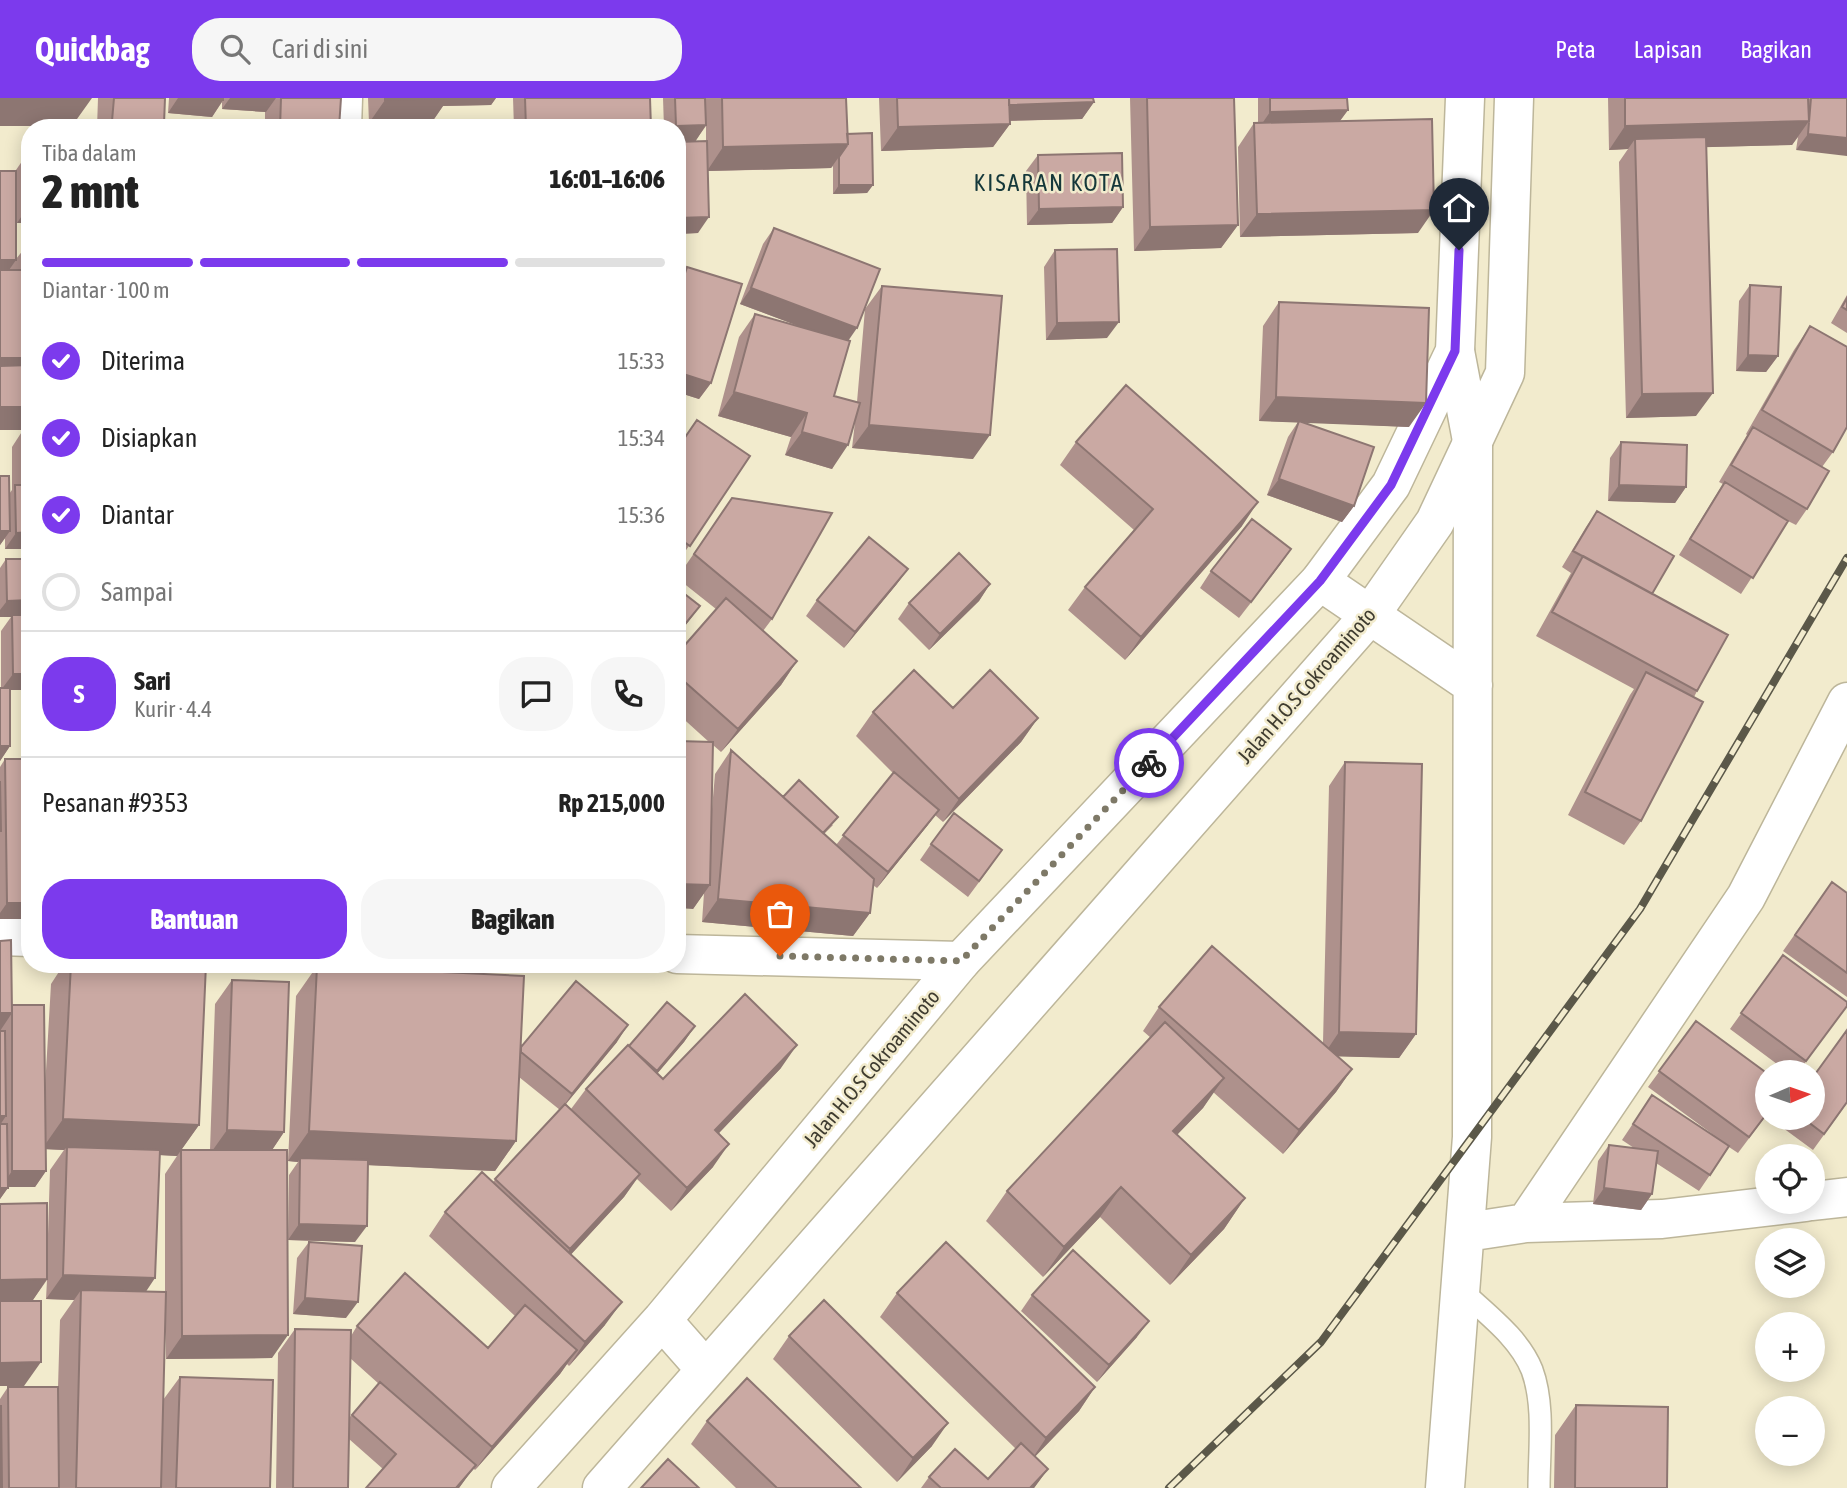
<!DOCTYPE html>
<html lang="id">
<head>
<meta charset="utf-8">
<style>
  body { margin:0; font-family:"Asap Condensed",sans-serif; background:#f6f6f6; color:#222; height:100vh; display:flex; flex-direction:column; font-size:26px; white-space:nowrap }
  * { box-sizing:border-box; margin:0 }
  p { font-size:23px; color:#767676 }
  .icon { flex:none; width:38px; height:38px; fill:none; stroke:currentColor; stroke-width:2; stroke-linecap:round; stroke-linejoin:round }
  .map { position:relative; flex:1; overflow:hidden }
  .side { position:absolute; left:21px; top:21px; width:665px; height:854px; display:flex; flex-direction:column; background:#fff; border-radius:28px; box-shadow:0 4px 18px #0003 }
  .side>* { flex:none }
  .needle { width:46px; rotate:88deg }
  .tools { position:absolute; left:1755px; top:962px; display:grid; gap:14px }
  .tools a { display:grid; place-items:center; width:70px; height:70px; border-radius:50%; background:#fff; box-shadow:0 4px 18px #0003; font-size:35px }
  .pin { position:absolute; display:grid; place-items:center; width:60px; height:60px; color:#fff; margin:-72px -30px; border-radius:50% 50% 50% 0; rotate:-45deg; box-shadow:0 0 7px #0007 }
  .pin .icon { rotate:45deg }
  .courier { position:absolute; display:grid; place-items:center; width:70px; height:70px; margin:-35px; border:5px solid #7c3aed; border-radius:50%; background:#fff; color:#222; box-shadow:0 2px 9px #0007 }
  .overview em { font-style:normal; font-weight:800 }
  .overview div { display:flex; flex-direction:column-reverse }
  .overview { display:flex; align-items:center; justify-content:space-between; height:119px; padding:0 21px }
  h1 { font-size:46px; font-weight:800; line-height:52px }
  .bar { display:grid; grid-template-columns:repeat(4,1fr); gap:10px 7px; align-content:center; height:84px; padding:0 21px }
  .bar i { height:9px; border-radius:5px; background:#e0e0e0 }
  .bar .current { background:#7c3aed }
  .bar p { grid-column:span 4 }
  .line { display:flex; align-items:center; gap:18px; padding:0 21px; border-top:2px solid #e0e0e0 }
  .line div { flex:1 }
  .round { display:grid; place-items:center; flex:none; width:74px; height:74px; border-radius:28px; background:#f6f6f6 }
  ol { padding:0 21px; list-style:none }
  li { display:flex; align-items:center; gap:21px; height:77px }
  li p { margin-inline-start:auto }
  li .icon { padding:7px; border-radius:50%; background:#7c3aed; color:#fff; stroke-width:4 }
  li:last-child { color:#767676 }
  li i { width:38px; height:38px; border:4px solid #e0e0e0; border-radius:50% }
  .button { display:flex; gap:14px; margin-top:auto; padding:14px 21px }
  .button a { flex:1; height:80px; border-radius:28px; background:#7c3aed; color:#fff; font-size:28px; font-weight:800; line-height:80px; text-align:center }
  .button a+a { background:#f6f6f6; color:#222 }
  header { display:flex; align-items:center; gap:42px; box-sizing:border-box; height:98px; padding:0 35px; background:#7c3aed; color:#fff }
  header strong { font-size:33px }
  nav { display:flex; gap:38px; margin-inline-start:auto; font-size:24px }
  .search { width:490px; height:63px; background:#f6f6f6; display:flex; align-items:center; gap:18px; box-sizing:border-box; padding:0 24px; border-radius:28px; color:#767676; font-size:26px }
  .map>svg:first-child { display:block }
  .lines { fill:none; stroke-linecap:round; stroke-linejoin:round }
  .lane-casing { stroke:#bdb69a; stroke-width:24 }
  .street-casing { stroke:#bdb69a; stroke-width:41 }
  .secondary-casing { stroke:#bdb69a; stroke-width:41 }
  .lane { stroke:#fff; stroke-width:21 }
  .street { stroke:#fff; stroke-width:38 }
  .secondary { stroke:#fff; stroke-width:38 }
  .rail-casing { stroke:#5b5849; stroke-width:8 }
  .rail { stroke:#f2ebcd; stroke-width:5; stroke-dasharray:16; stroke-linecap:butt }
  .wall { fill:#ae918c; fill-rule:evenodd }
  .shaded-wall { fill:#8d7672 }
  .building { fill:#caa9a3; stroke:#8d7672; stroke-width:2 }
  .done { stroke:#7e7967; stroke-width:7; stroke-dasharray:0 12.6 }
  .route { stroke:#7c3aed; stroke-width:9 }
  .labels { text-anchor:middle; dominant-baseline:central; stroke-width:5; stroke-linejoin:round; paint-order:stroke }
  .street-label { font-size:21px; fill:#3f3c30; stroke:#f2ebcd }
  .quarter-label { font-size:24px; letter-spacing:2px; fill:#15383a; stroke:#f2ebcd }
</style>
</head>
<body>
<header>
<strong>Quickbag</strong>
<div class="search"><svg class="icon" aria-label="search" viewBox="0 0 24 24"><circle cx="10" cy="10" r="6"/><path d="M15 15l6 6"/></svg>Cari di sini</div>
<nav><a>Peta</a><a>Lapisan</a><a>Bagikan</a></nav>
</header>
<div class="map">
<svg width="1847" height="1390" viewBox="0 0 1847 1390">
  <rect width="100%" height="100%" fill="#f2ebcd"/>
  <g class="lines">
    <g class="lane-casing">
      <path id="lane" d="M1460,1191C1485,1215 1519,1239 1532,1272C1545,1307 1539,1353 1539,1390"/>
    </g>
    <g class="street-casing">
      <path id="street" d="M342,30L343,0
        M1320,483L1473,587
        M0,838L30,839
        M677,856L961,863
        M1813,1103L1847,1099
        M1526,1125L1746,799L1847,604
        M1467,1134L1526,1125L1662,1121L1806,1104
        M1445,1390L1472,1039L1473,348L1455,253"/>
    </g>
    <g class="secondary-casing">
      <path id="secondary" d="M662,1222L706,1272
        M511,1390L662,1222L961,863L1320,483L1391,387L1455,253L1465,0
        M602,1390L1370,517L1435,424L1505,275L1514,0"/>
    </g>
    <use href="#lane" class="lane"/>
    <use href="#street" class="street"/>
    <use href="#secondary" class="secondary"/>
    <g class="rail-casing">
      <path id="rail" d="M1169,1390L1321,1244L1640,811L1847,460"/>
    </g>
    <use href="#rail" class="rail"/>
  </g>
  <path class="wall" d="M98,0H165L164,26L161,30H97Z
    M169,0H341L339,30H265V14L222,11V4L212,19L168,15Z
    M368,0H496L491,7L443,8L432,24L369,25Z
    M513,0H650L651,30H514Z
    M663,0H846L847,36L873,87L867,95L833,96V68L831,70L708,73L698,135L677,136V30H664ZM706,28V43H695Z
    M879,0H1093L1094,4L1082,21L1010,23V26L993,49L881,53Z
    M1130,0H1234L1238,127L1221,150L1134,153Z
    M1258,0H1347L1348,12L1340,23L1418,135L1240,139L1238,49L1254,25H1258Z
    M1608,0H1847L1796,52L1798,39L1792,47L1706,49L1696,318L1626,320L1619,64L1628,51L1609,52Z
    M27,56L30,125H17L16,72Z
    M1038,57L1123,109L1112,125L1027,127L1026,73Z
    M0,73L16,161L24,151L30,260L25,268L30,332H0Z
    M774,130L849,243L834,298L857,304L865,211L882,188L973,361L852,350L855,324L832,371L785,357L791,339L718,318L739,239L755,216L796,227L740,206L763,146Z
    M1055,152L1107,240L1046,242L1044,169Z
    M687,169L711,285L699,301L677,294V183Z
    M1750,187L1778,258L1766,274L1736,273L1739,203Z
    M1847,197V235L1831,225Z
    M1279,204L1409,329L1303,324L1354,408L1342,424L1267,397L1288,339L1298,324L1259,323L1263,228Z
    M1810,228L1833,354L1822,369L1807,411L1796,427L1788,423L1741,496L1679,457L1723,386L1719,384L1747,337L1746,336L1794,252Z
    M23,332L30,451H5V440L0,447V378L9,396L12,392V349Z
    M1076,344L1242,428L1125,562L1068,512L1085,489L1134,432L1060,367Z
    M1621,344L1686,389L1675,405L1608,403L1610,360Z
    M677,351L750,358L678,464L677,463Z
    M732,400L772,521L763,533L797,563L781,587L721,654L713,647L712,711L715,676L731,652L783,699L833,727L824,736L836,747L893,675L856,638L873,614L953,610L1038,620L1021,644L943,724L935,717L927,728L877,790L873,787L870,815L853,838L702,824L704,795L693,811L709,644L677,615V556L716,511L677,480Z
    M1597,413L1652,496L1697,593L1694,599L1641,723L1624,747L1568,717L1630,597L1634,591L1536,538L1571,475L1562,469L1586,429Z
    M1291,451L1239,520L1200,490L1211,473Z
    M6,461L30,592H10V648L0,663V590H1V533L11,519H0V470Z
    M908,471L896,487L844,550L806,518L817,502Z
    M990,486L979,503L929,552L898,521L909,505Z
    M5,661H30V821H0V669Z
    M1345,664L1416,936L1399,960L1338,958L1352,971L1336,994L1283,1056L1213,994L1203,1010L1177,1036L1245,1100L1224,1131L1170,1187L1100,1119L1043,1179L986,1123L1007,1093L1151,940L1143,933L1159,909L1323,945L1329,688Z
    M931,746L991,768L968,799L920,762Z
    M1832,784L1847,795V899L1783,853Z
    M0,843L12,907L45,990L51,886L64,866H206L199,1027L181,1052H210L215,906L232,882L284,1034L272,1052V1260L166,1261V1218L163,1302L180,1279L270,1390H0V1301L8,1289H58L60,1222L74,1202L46,1201L47,1182L32,1203L24,1288L0,1106L47,1168L50,1072L64,1052L46,1051V1073L35,1089H8L0,1101ZM160,1057L177,1058L165,1076V1194H146Z
    M1783,857L1847,904L1798,975H1789L1730,931Z
    M317,868L521,949L617,944L566,1006L571,1011L586,991L629,948L695,928L684,944L657,975L663,981L781,970L719,1035L713,1069L671,1113L637,1081L624,1099L571,1156L605,1227L569,1268L567,1266L560,1276L475,1372L473,1370L459,1390H366L383,1371L349,1341L348,1390H276L278,1255L295,1231L351,1238L357,1228L488,1250L515,1218L429,1138L445,1114L493,1084L560,1012L519,979L516,1043L495,1073L368,1067L355,1144L288,1142L289,1077L298,1064L288,1063L296,898ZM350,1260L379,1286L349,1320Z
    M1696,923L1768,1015L1738,1055L1729,1049L1699,1093L1656,1065L1652,1096L1641,1112L1593,1106L1598,1063L1609,1047L1634,1050L1622,1042L1652,997L1715,1038L1648,989Z
    M1847,1005L1813,1052L1779,1027L1783,1020H1813Z
    M309,1144L346,1220L293,1216L297,1160Z
    M897,1195L1095,1289L1079,1313L1035,1358L1048,1371L1034,1390H921L929,1379L988,1381L1016,1351L880,1219Z
    M1032,1197L1137,1239L1097,1284L1021,1213Z
    M789,1238L932,1348L897,1384L773,1261Z
    M1576,1307L1667,1390H1554L1555,1337Z
    M707,1323L861,1390H736L691,1346Z"/>
  <path class="shaded-wall" d="M0,0H92L72,28H0Z
    M178,0H196L223,2L212,19L168,15Z
    M230,0H276L266,14L222,11Z
    M440,0H496L491,7L443,8L432,24L369,25L385,2Z
    M1094,4L1082,21L998,23L1009,7Z
    M1348,12L1336,28L1259,30L1270,14Z
    M112,23L164,26L161,30H108Z
    M1809,23L1792,47L1635,51V41L1628,51L1609,52L1625,28Z
    M1010,26L993,49L881,53L898,29Z
    M706,27L695,44H677V30H675L676,28Z
    M1808,36L1847,40V58L1796,52Z
    M848,46L831,70L707,73L723,49Z
    M839,87H873L867,95L833,96Z
    M28,109H30V125H17Z
    M1123,109L1112,125L1027,127L1039,111Z
    M1434,112L1418,135L1240,139L1257,116Z
    M709,119L698,135L677,136V120Z
    M1238,127L1221,150L1134,153L1150,129Z
    M0,162H16L0,185Z
    M751,190L857,230L846,246L740,206Z
    M1119,224L1107,240L1046,242L1057,225Z
    M1748,257L1778,258L1766,274L1736,273Z
    M0,260H30L13,284H0Z
    M677,274L711,285L699,301L677,294Z
    M734,294L807,315L791,339L718,318Z
    M1713,295L1696,318L1626,320L1642,296Z
    M1276,299L1426,305L1409,329L1259,323Z
    M0,309H30V332H0Z
    M869,327L990,337L973,361L852,350Z
    M802,334L848,347L832,371L785,357Z
    M1279,381L1354,408L1342,424L1267,397Z
    M1619,387L1686,389L1675,405L1608,403Z
    M1258,404L1242,428L1125,562L1141,539Z
    M0,433H10L0,447Z
    M30,434V451H5L16,435Z
    M1291,451L1280,467L1239,520L1251,504Z
    M908,471L896,487L844,550L855,534Z
    M990,486L979,503L929,552L940,536Z
    M30,502V519H0V512L7,503Z
    M700,508L688,524L677,538V536Z
    M797,563L781,587L721,654L738,631Z
    M13,576H30V592H1Z
    M1038,620L1021,644L943,724L959,701Z
    M0,648H10L0,663Z
    M939,712L927,728L877,790L888,774Z
    M677,786L710,787L693,811L677,810Z
    M718,801L870,815L853,838L702,824Z
    M7,805H30V821H0V815Z
    M0,915H12L0,933Z
    M628,927L617,944L560,1013L572,996Z
    M695,928L684,944L646,989L657,973Z
    M1339,934L1416,936L1399,960L1323,958Z
    M797,947L781,970L699,1056L715,1032Z
    M1352,971L1336,994L1283,1056L1299,1032Z
    M1224,980L1203,1010L1152,1063L1173,1033Z
    M0,1018H6L0,1027Z
    M63,1021L199,1027L177,1058L67,1052V1049L64,1052L42,1051Z
    M227,1032L284,1034L268,1058L210,1056Z
    M309,1033L516,1043L495,1073L300,1064V1060L298,1064L288,1063Z
    M729,1046L713,1069L671,1113L687,1090Z
    M12,1073H46L35,1089H1Z
    M640,1076L624,1099L554,1175L570,1151Z
    M1121,1089L1100,1119L1043,1179L1064,1149Z
    M0,1090H8L0,1101Z
    M1604,1090L1652,1096L1641,1112L1593,1106Z
    M1245,1100L1224,1131L1170,1187L1191,1157Z
    M299,1126L367,1128L355,1144L288,1142Z
    M63,1177L155,1180L139,1204L81,1192L74,1202L46,1201Z
    M47,1181L31,1205H0V1182Z
    M305,1200L358,1204L346,1220L293,1216Z
    M622,1204L605,1227L569,1268L585,1244Z
    M1149,1223L1137,1239L1097,1284L1109,1267Z
    M288,1237L272,1260L166,1261L182,1238Z
    M577,1252L560,1276L475,1372L492,1349Z
    M41,1264L24,1288H0V1265Z
    M1095,1289L1079,1313L1030,1364L1046,1340Z
    M948,1325L932,1348L897,1384L913,1360Z
    M476,1367L459,1390H456Z
    M1048,1371L1034,1390H1030Z"/>
  <path class="building" d="M114,0H165L164,26L112,23Z
    M196,0H223V2Z
    M281,0H341L339,30H280Z
    M385,0H448L385,2Z
    M525,0H650L651,30H526Z
    M675,0H705L706,27L676,28Z
    M722,0H846L848,46L723,49Z
    M897,0H1009L1010,26L898,29Z
    M1009,0H1093L1094,4L1009,7Z
    M1147,0H1234L1238,127L1150,129Z
    M1270,0H1347L1348,12L1270,14Z
    M1625,0H1808L1809,23L1625,28Z
    M1811,0H1847V40L1808,36Z
    M1432,21L1434,112L1257,116L1254,25Z
    M872,35L873,87H839V59L848,46L847,36Z
    M1706,39L1713,295L1642,296L1635,41Z
    M707,43L709,119L677,120V44Z
    M1122,55L1123,109L1039,111L1038,57Z
    M27,56H30V109H28Z
    M0,73H16V162H0Z
    M774,130L880,171L857,230L751,190Z
    M30,150V203L29,172H24V151Z
    M1117,151L1119,224L1057,225L1055,152Z
    M687,169L742,186L711,285L677,274V200Z
    M0,172H29L30,260H0Z
    M1750,187L1781,189L1778,258L1748,257Z
    M882,188L1002,198L990,337L869,327Z
    M1847,200V212L1842,209Z
    M1279,204L1429,210L1426,305L1276,299Z
    M755,216L850,243L834,298L860,305L848,347L802,334L807,315L734,294Z
    M1810,228L1847,249V329L1833,354L1762,312Z
    M30,267V309H0V268Z
    M1126,287L1258,404L1141,539L1085,489L1153,411L1076,344Z
    M697,322L750,358L690,448L677,439V351Z
    M1299,323L1374,349L1354,408L1279,381Z
    M1753,329L1829,373L1807,411L1731,367Z
    M23,332H30V384H23Z
    M1621,344L1687,347L1686,389L1619,387Z
    M0,378H9L10,433H0Z
    M1725,384L1788,423L1753,480L1690,441Z
    M15,387H30V434L16,435Z
    M732,400L832,415L772,521L694,456Z
    M1597,413L1674,458L1652,496L1573,453Z
    M1252,421L1291,451L1251,504L1211,473Z
    M869,439L908,471L855,534L817,502Z
    M959,455L990,486L940,536L909,505Z
    M1583,458L1728,537L1697,593L1552,514Z
    M6,461H30V502L7,503Z
    M677,490L700,508L677,536Z
    M726,500L797,563L738,631L677,577V556Z
    M12,517H30V576H13Z
    M914,572L953,610L990,572L1038,620L959,701L873,614Z
    M1646,574L1703,604L1641,723L1585,694Z
    M0,590H10V648H0Z
    M677,643L713,644L710,787L677,786Z
    M731,652L874,781L870,815L718,801Z
    M5,661H30V805H7Z
    M1345,664L1422,666L1416,936L1339,934Z
    M894,674L939,712L888,774L843,737Z
    M799,682L838,719L823,735L783,699Z
    M0,683L1,733H0Z
    M954,715L1002,752L979,783L931,746Z
    M1832,784L1847,795V875L1795,837Z
    M11,842L12,915H0V843Z
    M1212,848L1352,971L1299,1032L1159,909Z
    M1783,857L1847,904V908L1806,963L1741,915Z
    M71,866H206L199,1027L63,1021Z
    M317,868L524,878L516,1043L309,1033Z
    M232,882L289,884L284,1034L227,1032Z
    M576,883L628,927L572,996L521,954V949Z
    M745,896L797,947L715,1032L729,1046L687,1090L586,991L628,947L663,981Z
    M667,904L695,928L657,973L629,948Z
    M12,907H44L46,1073H12Z
    M1696,923L1768,976V1014L1749,1039L1659,973Z
    M1165,924L1224,980L1173,1033L1245,1100L1191,1157L1121,1089L1064,1149L1007,1093Z
    M1847,932V1004L1824,1036L1803,1020H1813V979Z
    M0,933H5L6,1018H0Z
    M1652,997L1729,1048L1710,1077L1633,1026Z
    M565,1006L640,1076L570,1151L495,1081Z
    M0,1026H7L8,1090H0Z
    M1609,1047L1658,1053L1652,1096L1604,1090Z
    M67,1049L160,1052L155,1180L63,1177Z
    M181,1052H287L288,1237L182,1238Z
    M300,1060L368,1062L367,1128L299,1126Z
    M482,1074L622,1204L585,1244L445,1114Z
    M47,1105V1181L0,1182V1106Z
    M309,1144L362,1148L358,1204L305,1200Z
    M946,1144L1095,1289L1046,1340L897,1195Z
    M1073,1152L1149,1223L1109,1267L1032,1197Z
    M405,1175L488,1250L525,1207L577,1252L492,1349L357,1228Z
    M81,1192L166,1194L161,1390H76Z
    M824,1202L948,1325L913,1360L789,1238Z
    M0,1203H41V1264L0,1265Z
    M295,1231L351,1232L348,1390H293Z
    M180,1279L273,1282L270,1390H176Z
    M747,1280L861,1390H777L707,1323Z
    M380,1284L476,1367L456,1390H366L396,1356L352,1317Z
    M8,1289H58L59,1390H9Z
    M1576,1307L1668,1309L1667,1390H1575Z
    M0,1308H1L2,1390H0Z
    M1021,1345L1048,1371L1030,1390H941L929,1379L955,1351L988,1381Z
    M668,1361L699,1390H641Z"/>
  <g class="lines">
    <path class="done" d="M780,858L961,863L1149,665"/>
    <path class="route" d="M1149,665L1320,483L1391,387L1455,253L1459,152"/>
  </g>
  <g class="labels">
    <g class="street-label">
      <text transform="translate(1306 587) rotate(-49)">Jalan H.O.S Cokroaminoto</text>
      <text transform="translate(871 970) rotate(-50)">Jalan H.O.S Cokroaminoto</text>
    </g>
    <g class="quarter-label">
      <text x="1049" y="84">KISARAN KOTA</text>
    </g>
  </g>
</svg>
<div class="tools">
<a><svg class="needle" viewBox="-14 -14 28 28"><path d="M0-13l5 13h-10z" fill="#e53935"/><path d="M0 13l5-13h-10z" fill="#767676"/></svg></a>
<a><svg class="icon" aria-label="locate" viewBox="0 0 24 24"><circle cx="12" cy="12" r="6"/><path d="M12 2v4M12 18v4M2 12h4M18 12h4"/></svg></a>
<a><svg class="icon" aria-label="layers" viewBox="0 0 24 24"><path d="M12 4l9 5-9 5-9-5zM3 14l9 5 9-5"/></svg></a>
<a>+</a>
<a>−</a>
</div>
<div class="pin" style="left:780px;top:858px;background:#ea580c"><svg class="icon" aria-label="bag" viewBox="0 0 24 24"><path d="M5 8h14l-1 12H6zM9 8a3 3 0 0 1 6 0"/></svg></div>
<div class="pin" style="left:1459px;top:152px;background:#1f2937"><svg class="icon" aria-label="home" viewBox="0 0 24 24"><path d="M3 11l9-7 9 7M6 9v11h12V9"/></svg></div>
<div class="courier" style="left:1149px;top:665px"><svg class="icon" aria-label="bike" viewBox="0 0 24 24"><circle cx="6" cy="16" r="4"/><circle cx="18" cy="16" r="4"/><path d="M6 16l4-8h5l3 8M10 8l3 8H6M13 5h3"/></svg></div>
<section class="side">
<div class="overview"><div><h1>2 mnt</h1><p>Tiba dalam</p></div><em>16:01–16:06</em></div>
<div class="bar"><i class="current"></i><i class="current"></i><i class="current"></i><i></i><p>Diantar · 100 m</p></div>
<ol>
<li><svg class="icon" aria-label="check" viewBox="0 0 24 24"><path d="M5 12l5 5 9-10"/></svg>Diterima<p>15:33</p></li>
<li><svg class="icon" aria-label="check" viewBox="0 0 24 24"><path d="M5 12l5 5 9-10"/></svg>Disiapkan<p>15:34</p></li>
<li><svg class="icon" aria-label="check" viewBox="0 0 24 24"><path d="M5 12l5 5 9-10"/></svg>Diantar<p>15:36</p></li>
<li><i></i>Sampai</li>
</ol>
<div class="line" style="height:126px"><b class="round" style="background:#7c3aed;color:#fff">S</b><div><b>Sari</b><p>Kurir · 4.4</p></div><a class="round"><svg class="icon" aria-label="chat" viewBox="0 0 24 24"><path d="M4 5h16v11H9l-5 4z"/></svg></a><a class="round"><svg class="icon" aria-label="phone" viewBox="0 0 24 24"><path d="M5 4h4l2 5-3 2q2 4 5 5l2-3 5 2v4C11 20 4 13 5 4z"/></svg></a></div>
<div class="line" style="height:91px"><div>Pesanan #9353</div><b>Rp 215,000</b></div>
<div class="button"><a>Bantuan</a><a>Bagikan</a></div>
</section>
</div>
</body>
</html>
